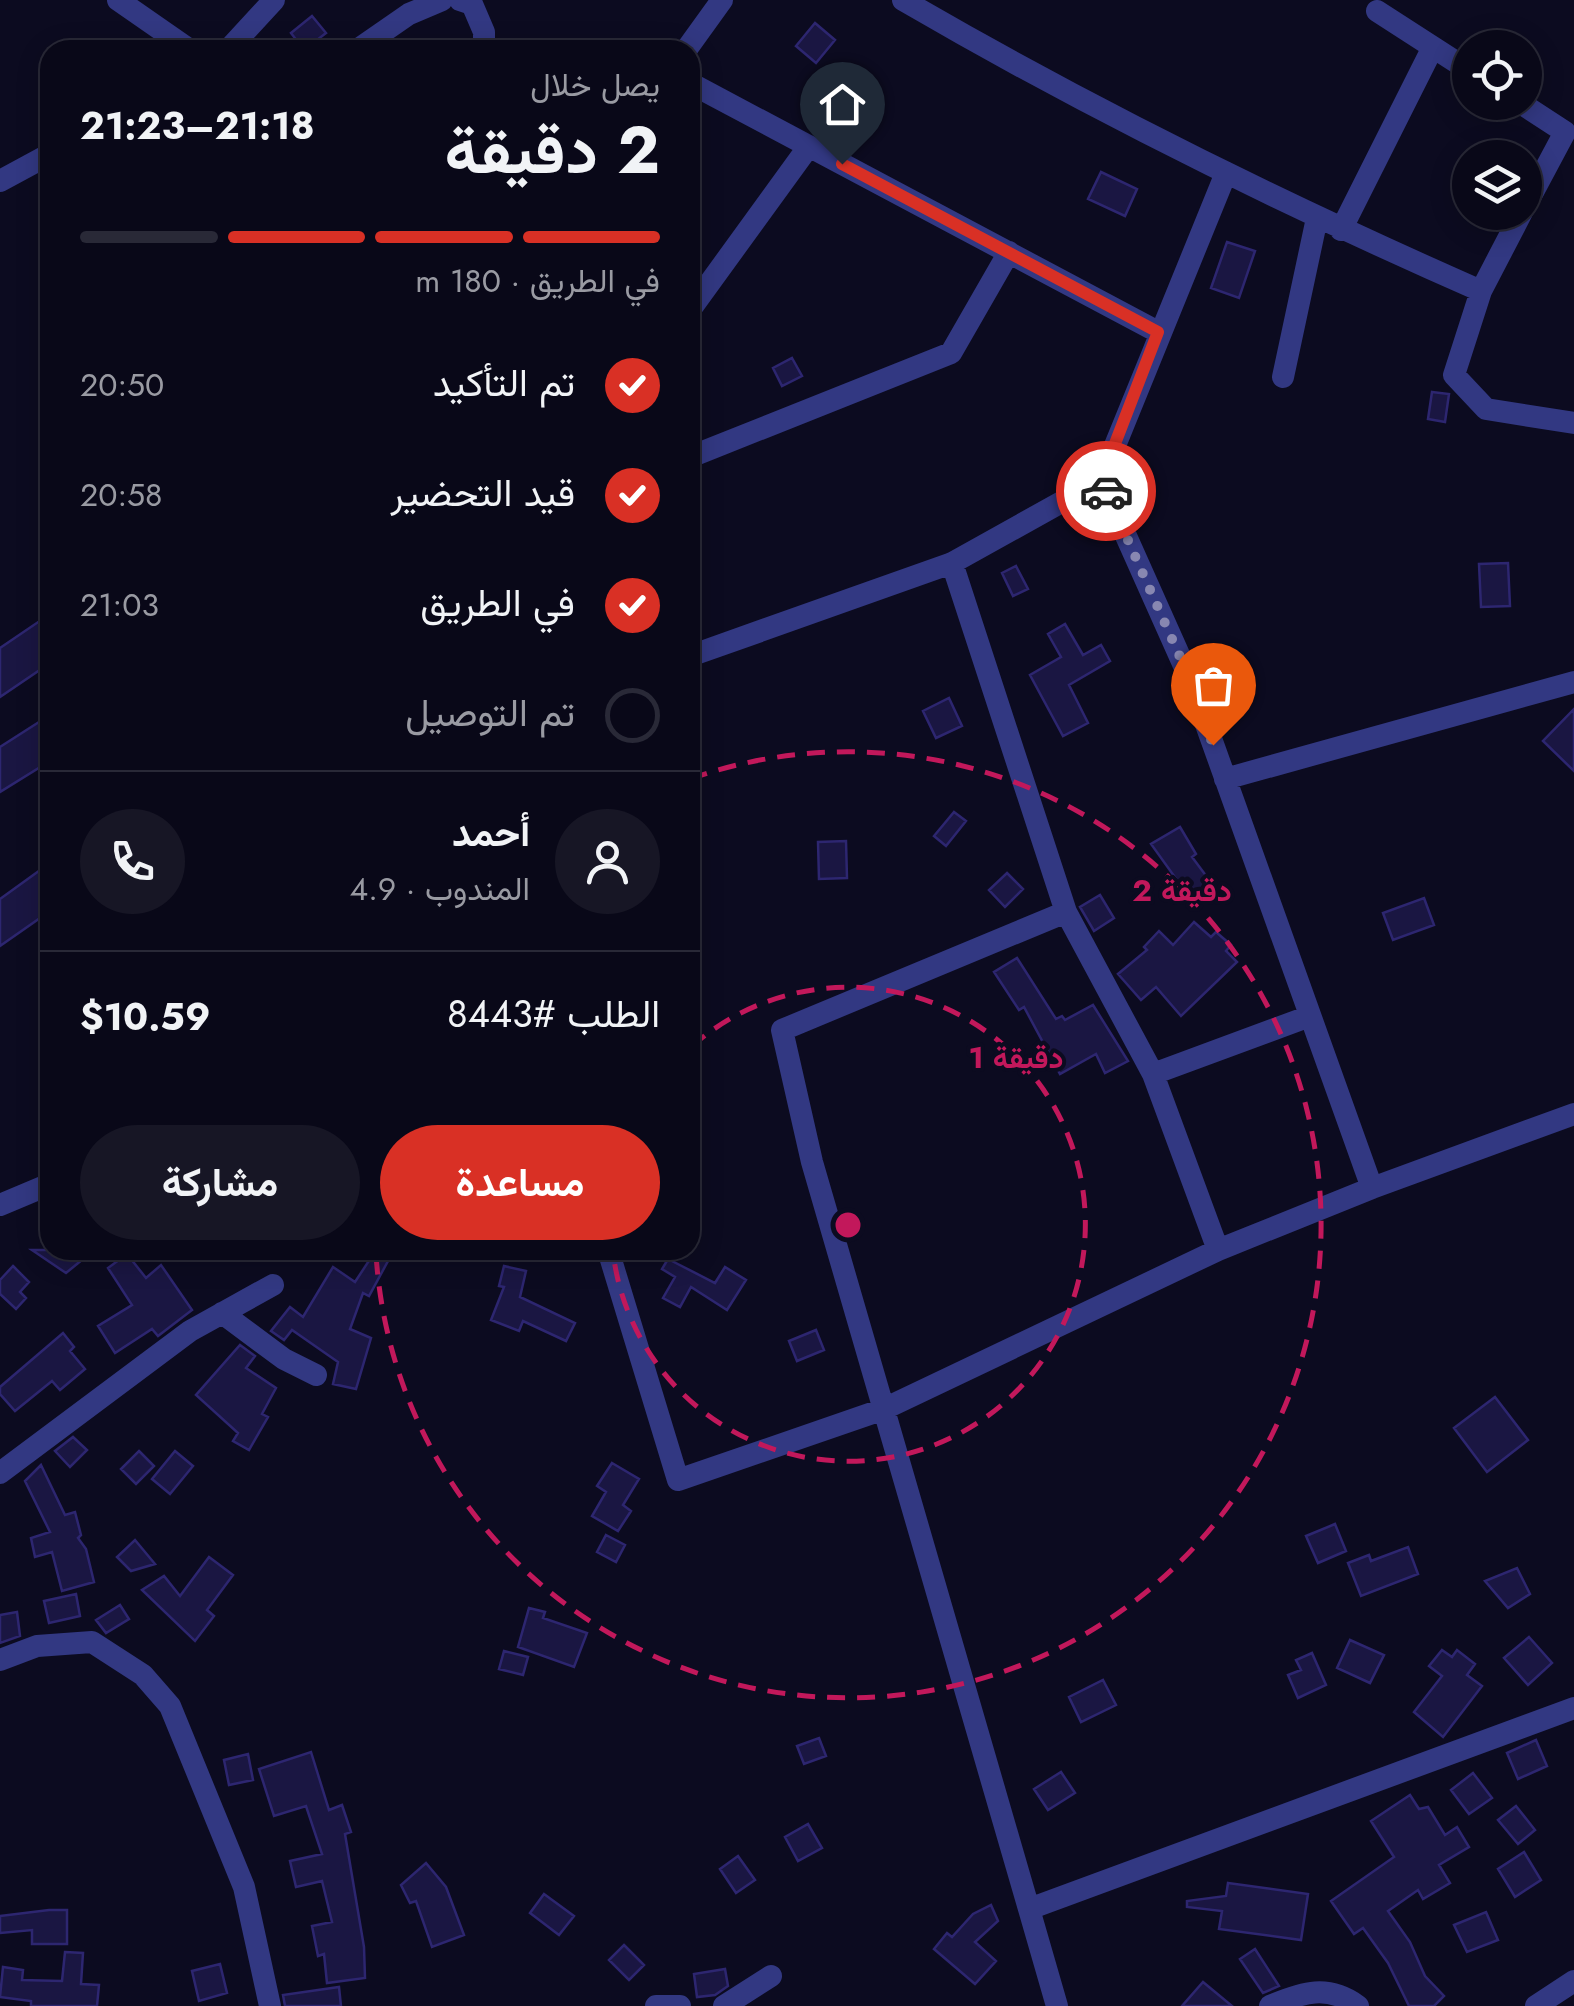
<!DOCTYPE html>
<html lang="ar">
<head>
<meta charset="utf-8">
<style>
  body { margin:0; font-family:Jost,Vazirmatn,sans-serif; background:#171625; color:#f1f3f6; direction:rtl; height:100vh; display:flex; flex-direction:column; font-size:38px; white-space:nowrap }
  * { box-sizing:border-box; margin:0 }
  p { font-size:32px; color:#999aa2 }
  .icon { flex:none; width:55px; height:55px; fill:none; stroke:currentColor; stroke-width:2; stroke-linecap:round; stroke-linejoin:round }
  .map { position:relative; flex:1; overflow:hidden; direction:ltr }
  .drawer { position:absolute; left:40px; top:40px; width:660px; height:1220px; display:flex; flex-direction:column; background:#090818; border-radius:30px; box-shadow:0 5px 25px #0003,0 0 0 2px #292937; direction:rtl }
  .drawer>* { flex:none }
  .tools { position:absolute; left:1452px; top:30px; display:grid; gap:20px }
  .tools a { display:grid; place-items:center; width:90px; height:90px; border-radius:50%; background:#090818; box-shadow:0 5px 25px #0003,0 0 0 2px #292937; font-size:50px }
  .pin { position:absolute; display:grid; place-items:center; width:85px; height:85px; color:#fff; margin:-102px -42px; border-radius:50% 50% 50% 0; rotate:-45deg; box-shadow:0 0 10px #0007 }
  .pin .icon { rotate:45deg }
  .courier { position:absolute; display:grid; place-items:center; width:100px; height:100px; margin:-50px; border:8px solid #d93025; border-radius:50%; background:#fff; color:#222; box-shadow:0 2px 12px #0007 }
  .overview em { font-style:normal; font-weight:700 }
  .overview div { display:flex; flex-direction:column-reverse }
  .overview { display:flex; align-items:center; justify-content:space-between; height:170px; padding:0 40px }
  h1 { font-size:65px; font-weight:700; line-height:75px }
  .bar { display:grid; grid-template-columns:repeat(4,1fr); gap:15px 10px; align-content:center; height:120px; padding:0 40px }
  .bar i { height:12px; border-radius:8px; background:#292937 }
  .bar .on { background:#d93025 }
  .bar p { grid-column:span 4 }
  .line { display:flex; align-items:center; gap:25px; padding:0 40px; border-top:2px solid #292937 }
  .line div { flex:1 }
  .round { display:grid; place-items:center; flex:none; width:105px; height:105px; border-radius:52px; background:#171625 }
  ol { padding:0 40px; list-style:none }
  li { display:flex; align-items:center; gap:30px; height:110px }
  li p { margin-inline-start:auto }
  li .icon { padding:10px; border-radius:50%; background:#d93025; color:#fff; stroke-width:4 }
  li:last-child { color:#999aa2 }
  li i { width:55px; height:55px; border:5px solid #292937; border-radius:50% }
  .button { display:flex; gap:20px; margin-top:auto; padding:20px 40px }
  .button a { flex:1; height:115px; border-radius:60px; background:#d93025; color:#fff; font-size:40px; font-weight:700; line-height:115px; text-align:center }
  .button a+a { background:#171625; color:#f1f3f6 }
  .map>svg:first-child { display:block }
  .building { fill:#1a1642; stroke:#2d2670; stroke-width:2.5 }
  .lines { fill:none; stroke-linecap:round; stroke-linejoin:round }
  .minor { stroke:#323882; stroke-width:22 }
  .done { stroke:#8887b1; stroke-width:10; stroke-dasharray:0 18 }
  .route { stroke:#d93025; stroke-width:12 }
  .ring { fill:none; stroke:#c2185b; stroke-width:5; stroke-dasharray:18 12 }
  .centre { fill:#c2185b; stroke:#0c0b20; stroke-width:5 }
  .ring-label { font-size:30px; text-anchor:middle; font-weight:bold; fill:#c2185b; stroke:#0c0b20; stroke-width:8; stroke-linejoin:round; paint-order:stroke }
</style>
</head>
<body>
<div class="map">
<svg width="1574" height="2006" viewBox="0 0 1574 2006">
  <rect width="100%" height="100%" fill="#0c0b20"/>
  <path class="building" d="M312,16L326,33L304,50L291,33Z
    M815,23L835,40L816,63L796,46Z
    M1101,172L1137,189L1125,216L1088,199Z
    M1227,242L1255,251L1239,298L1211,288Z
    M792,358L802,376L782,386L773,368Z
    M1432,392L1449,394L1445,422L1428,419Z
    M1508,563L1510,606L1481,607L1479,564Z
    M1016,566L1028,589L1013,596L1002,573Z
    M50,614V663L0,697V648Z
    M1065,624L1083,655L1101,645L1110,661L1069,685L1088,723L1063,736L1030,675L1061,657L1048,634Z
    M949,698L962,726L936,738L923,711Z
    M1574,709V771L1543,741Z
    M50,715V761L0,792V747Z
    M954,812L966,821L946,846L934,836Z
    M1180,827L1196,854L1192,857L1213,885L1192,901L1151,844Z
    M846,841L847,878L819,879L818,842Z
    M50,863V911L0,946V899Z
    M1007,873L1023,889L1005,907L989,890Z
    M1100,895L1114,918L1094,931L1080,907Z
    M1424,898L1434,925L1393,940L1383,913Z
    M1194,922L1211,937L1216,932L1231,945L1226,951L1237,962L1181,1016L1156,987L1141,1000L1118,974L1147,950L1144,947L1159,931L1173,945Z
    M1017,958L1056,1019L1062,1016L1065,1020L1093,1005L1128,1061L1105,1073L1096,1054L1060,1074L1024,1007L1019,1010L994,972Z
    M32,1250H75L83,1259L66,1273Z
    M376,1250H394L369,1296L363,1293L350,1329L371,1338L356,1389L333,1384L338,1362L292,1330L284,1340L271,1331L290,1307L303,1317L333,1267L355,1282Z
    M127,1254L146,1278L161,1265L192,1310L158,1336L152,1329L115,1353L98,1326L132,1305L108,1268Z
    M668,1259L715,1283L725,1267L746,1280L727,1310L691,1287L680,1307L663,1298L675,1277L662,1269Z
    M13,1266L29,1282L20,1292L26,1298L16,1309L0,1294V1280Z
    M504,1266L526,1271L520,1297L575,1323L566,1341L523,1321L519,1331L491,1320L504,1287L499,1286Z
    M816,1330L824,1350L797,1361L789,1341Z
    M63,1333L74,1347L70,1351L85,1369L60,1390L52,1381L15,1411L0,1394V1387Z
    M240,1345L255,1356L246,1368L276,1388L262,1414L268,1417L249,1450L233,1441L238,1433L196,1395Z
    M1495,1397L1528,1440L1487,1472L1454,1428Z
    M73,1437L87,1450L70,1467L55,1451Z
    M139,1451L154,1466L136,1484L121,1469Z
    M175,1451L193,1466L170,1494L152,1479Z
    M612,1463L639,1479L623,1505L631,1511L618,1531L592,1516L606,1492L597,1486Z
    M41,1465L65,1515L75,1512L81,1535L78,1538L86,1549L94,1582L62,1591L52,1552L35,1557L31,1538L50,1532L25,1481Z
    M1335,1524L1346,1551L1318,1563L1306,1536Z
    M606,1535L625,1545L616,1562L597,1552Z
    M135,1540L155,1564L131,1571L117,1557Z
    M1408,1547L1418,1574L1361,1596L1348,1563L1369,1555L1371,1561Z
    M209,1557L233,1575L207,1610L214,1616L195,1641L142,1590L164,1576L180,1596Z
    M1517,1568L1530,1594L1508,1608L1485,1581Z
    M76,1594L80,1616L49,1623L44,1601Z
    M120,1605L129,1619L106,1633L96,1620Z
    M529,1608L545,1612L543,1618L587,1633L574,1667L518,1647Z
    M17,1612L20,1636L0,1643V1615Z
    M1529,1637L1552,1663L1528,1685L1504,1658Z
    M1350,1640L1384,1655L1370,1683L1337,1668Z
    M1442,1650L1452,1657L1457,1650L1475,1664L1467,1675L1482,1686L1443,1737L1414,1712L1442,1676L1429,1666Z
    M504,1651L528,1657L523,1675L499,1669Z
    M1312,1653L1326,1685L1298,1698L1288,1675L1301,1670L1296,1660Z
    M1103,1680L1116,1705L1081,1722L1069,1697Z
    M819,1738L826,1756L804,1764L797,1746Z
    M1536,1740L1547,1766L1518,1779L1507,1753Z
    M311,1752L329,1810L342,1805L351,1832L345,1834L364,1947L365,1978L327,1983L324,1954L318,1956L312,1926L332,1922L322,1881L296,1887L290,1861L322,1854L306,1806L274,1816L259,1769Z
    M248,1754L253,1780L229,1785L224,1760Z
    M1061,1772L1075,1793L1048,1810L1034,1789Z
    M1473,1773L1492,1798L1469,1814L1451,1790Z
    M1410,1795L1419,1809L1428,1807L1445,1835L1457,1827L1469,1847L1439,1865L1450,1883L1423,1899L1418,1890L1388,1911L1410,1942L1425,1976L1444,1996L1434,2006H1409L1388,1963L1363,1928L1354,1934L1331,1901L1394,1857L1371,1821Z
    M1516,1806L1535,1830L1518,1844L1498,1820Z
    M808,1824L822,1848L798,1861L785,1837Z
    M1524,1852L1541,1880L1515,1897L1498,1869Z
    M738,1856L755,1880L736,1893L720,1869Z
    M426,1863L446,1887L464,1935L432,1947L416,1901L410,1903L401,1885Z
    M1228,1883L1308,1894L1301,1940L1219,1929L1222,1911L1187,1907V1901L1226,1896Z
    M544,1894L574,1916L559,1935L530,1913Z
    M991,1905L998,1921L975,1942L996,1961L975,1984L934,1949L947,1933L952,1937L973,1914Z
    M49,1910H67V1944H32V1930L0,1933V1916Z
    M1486,1912L1498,1940L1467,1952L1454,1925Z
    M624,1945L644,1965L629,1980L609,1960Z
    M1255,1949L1279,1986L1263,1993L1240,1959Z
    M65,1952L83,1953L81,1984L99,1985L97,2006H31V2001L0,1997L3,1967L23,1970L22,1980L62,1981Z
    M220,1964L227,1993L199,2001L192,1971Z
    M725,1969L728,1986L715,1995L697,1997L694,1974Z
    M1203,1982L1232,2006H1182Z
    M339,1987L341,2006H285L283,1995Z"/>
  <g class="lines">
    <path class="minor" d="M118,0L190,50
      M460,0L472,4L484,32V50
      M903,0C1090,109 1283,204 1481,291
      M1377,11L1470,71
      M228,50L274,0
      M357,50L409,14L442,0
      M686,50L722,0
      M690,83L1158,332
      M1519,102L1565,132L1525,207
      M0,181L50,154
      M1522,212L1481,291L1454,375L1486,409L1574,423
      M1341,230L1433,47
      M690,310L809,146
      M1283,377L1317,218
      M690,457L951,353L1009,252
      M952,563L1066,912L1153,1074
      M690,656L952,563L1101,480L1226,173
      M1225,779L1574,682
      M1372,1188L1574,1114
      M0,1205L50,1184
      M608,1250L678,1480L884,1409L1218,1250L1372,1188L1189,677L1101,480
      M1218,1250L1153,1074L1310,1016
      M222,1313L284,1359L316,1375
      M0,1473L190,1331L273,1285
      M0,1660L37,1646L92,1642L143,1675L170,1706L244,1887L270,2006
      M1029,1909L812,1162L782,1030L1066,912
      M656,2006H680
      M724,2006L771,1976
      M1057,2006L1029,1909L1574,1708
      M1270,2006C1303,1992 1328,1984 1358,2006
      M1536,2006L1574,1981"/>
  </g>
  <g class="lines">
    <path class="done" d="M1106,491L1189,677L1213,745"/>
    <path class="route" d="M842,164L1158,332L1101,480L1106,491"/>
  </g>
  <g class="ring">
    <path d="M691 1047A237 237 0 1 1 613 1252"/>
    <path d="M690 779A473 473 0 1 1 376 1254"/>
  </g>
  <circle cx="848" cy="1225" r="15" class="centre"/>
  <g class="ring-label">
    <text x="1182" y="901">2 دقيقة</text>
    <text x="1016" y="1068">1 دقيقة</text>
  </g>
</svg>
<div class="tools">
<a><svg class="icon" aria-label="locate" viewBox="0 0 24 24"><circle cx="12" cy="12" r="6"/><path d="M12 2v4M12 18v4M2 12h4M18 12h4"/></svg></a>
<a><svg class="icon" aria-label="layers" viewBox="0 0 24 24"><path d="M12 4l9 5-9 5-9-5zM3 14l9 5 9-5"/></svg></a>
</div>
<div class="pin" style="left:1213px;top:745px;background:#ea580c"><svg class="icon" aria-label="bag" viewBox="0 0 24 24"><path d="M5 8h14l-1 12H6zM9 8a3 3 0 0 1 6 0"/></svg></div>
<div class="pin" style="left:842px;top:164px;background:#1f2937"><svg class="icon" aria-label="home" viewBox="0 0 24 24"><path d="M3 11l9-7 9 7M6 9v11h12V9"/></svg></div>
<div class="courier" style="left:1106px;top:491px"><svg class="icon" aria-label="car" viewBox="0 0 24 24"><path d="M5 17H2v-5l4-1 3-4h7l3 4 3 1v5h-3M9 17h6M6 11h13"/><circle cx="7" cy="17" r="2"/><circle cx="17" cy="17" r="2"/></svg></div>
<section class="drawer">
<div class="overview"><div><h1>2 دقيقة</h1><p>يصل خلال</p></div><em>21:18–21:23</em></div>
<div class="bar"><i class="on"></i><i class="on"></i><i class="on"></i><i></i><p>في الطريق · 180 m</p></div>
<ol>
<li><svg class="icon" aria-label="check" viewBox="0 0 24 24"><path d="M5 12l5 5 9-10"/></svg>تم التأكيد<p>20:50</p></li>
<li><svg class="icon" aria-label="check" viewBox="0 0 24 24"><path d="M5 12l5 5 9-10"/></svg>قيد التحضير<p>20:58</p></li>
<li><svg class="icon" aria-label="check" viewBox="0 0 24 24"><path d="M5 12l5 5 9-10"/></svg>في الطريق<p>21:03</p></li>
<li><i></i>تم التوصيل</li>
</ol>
<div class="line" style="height:180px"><a class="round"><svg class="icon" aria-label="person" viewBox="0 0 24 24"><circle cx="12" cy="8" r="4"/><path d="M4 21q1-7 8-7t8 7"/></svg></a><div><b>أحمد</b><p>المندوب · 4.9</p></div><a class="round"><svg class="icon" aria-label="phone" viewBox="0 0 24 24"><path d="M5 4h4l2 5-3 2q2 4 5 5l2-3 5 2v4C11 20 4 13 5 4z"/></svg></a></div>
<div class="line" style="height:130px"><div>الطلب #8443</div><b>$10.59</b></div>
<div class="button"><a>مساعدة</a><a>مشاركة</a></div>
</section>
</div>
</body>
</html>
